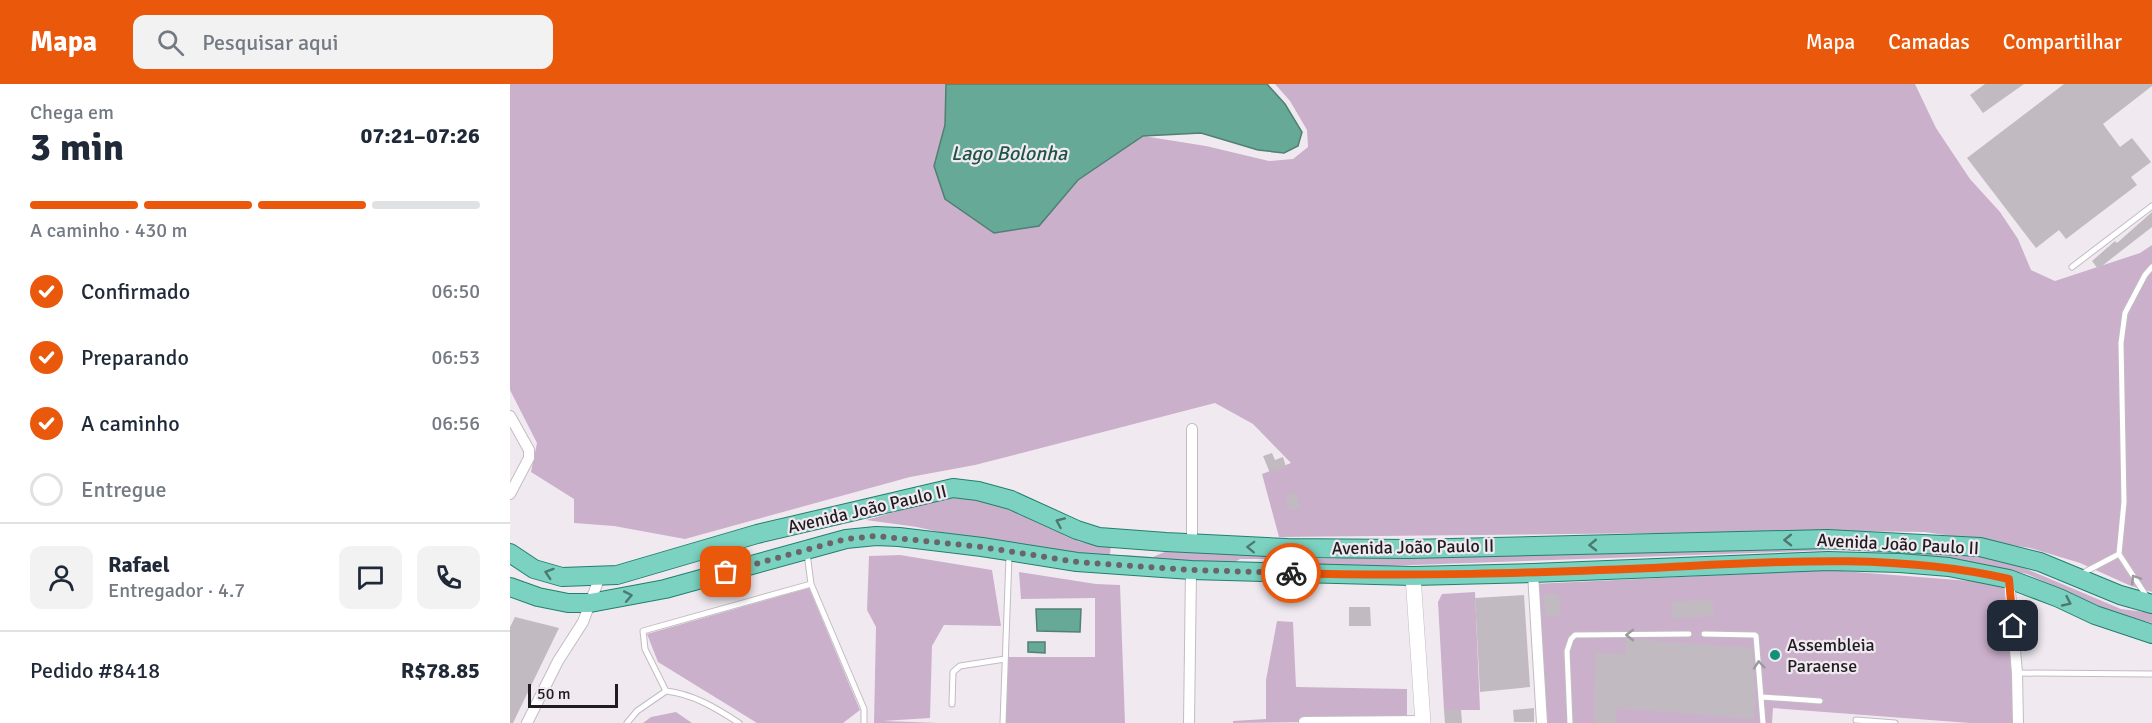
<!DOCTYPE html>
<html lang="pt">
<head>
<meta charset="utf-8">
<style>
  body { margin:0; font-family:Signika,sans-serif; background:#f2f2f3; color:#1f2937; height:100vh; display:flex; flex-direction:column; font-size:22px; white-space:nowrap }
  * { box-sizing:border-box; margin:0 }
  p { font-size:20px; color:#747a83 }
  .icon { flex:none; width:33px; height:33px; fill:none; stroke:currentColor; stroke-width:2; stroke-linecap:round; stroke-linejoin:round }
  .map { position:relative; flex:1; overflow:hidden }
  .panel { display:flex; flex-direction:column; background:#fff; width:510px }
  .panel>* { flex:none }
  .scale { position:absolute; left:18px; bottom:15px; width:90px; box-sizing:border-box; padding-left:6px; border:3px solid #201d20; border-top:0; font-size:16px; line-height:21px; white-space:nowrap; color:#201d20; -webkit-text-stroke:4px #f0eaf0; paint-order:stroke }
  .pin { position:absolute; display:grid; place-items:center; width:51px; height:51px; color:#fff; margin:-26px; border-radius:12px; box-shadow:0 3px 9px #0006 }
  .courier { position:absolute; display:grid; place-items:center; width:60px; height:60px; margin:-30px; border:4px solid #ea580c; border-radius:50%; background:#fff; color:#222; box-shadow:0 2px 8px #0007 }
  .summary em { font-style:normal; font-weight:700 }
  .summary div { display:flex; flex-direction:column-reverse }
  .summary { display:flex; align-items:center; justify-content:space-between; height:102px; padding:0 30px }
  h1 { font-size:39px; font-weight:700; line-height:45px }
  .bar { display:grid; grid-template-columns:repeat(4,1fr); gap:9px 6px; align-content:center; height:72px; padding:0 30px }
  .bar i { height:8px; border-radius:4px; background:#e0e1e3 }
  .bar .active { background:#ea580c }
  .bar p { grid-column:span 4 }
  .line { display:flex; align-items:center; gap:15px; padding:0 30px; border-top:2px solid #e0e1e3 }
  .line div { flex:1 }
  .round { display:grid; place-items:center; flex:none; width:63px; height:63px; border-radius:12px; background:#f2f2f3 }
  ol { padding:0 30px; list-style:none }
  li { display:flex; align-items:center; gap:18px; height:66px }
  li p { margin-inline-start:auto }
  li .icon { padding:6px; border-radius:50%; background:#ea580c; color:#fff; stroke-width:4 }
  li:last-child { color:#747a83 }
  li i { width:33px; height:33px; border:3px solid #e0e1e3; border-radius:50% }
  header { display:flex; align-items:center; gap:36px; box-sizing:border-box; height:84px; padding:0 30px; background:#ea580c; color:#fff }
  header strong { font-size:28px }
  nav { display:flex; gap:33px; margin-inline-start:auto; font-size:21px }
  .search { width:420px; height:54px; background:#f2f2f3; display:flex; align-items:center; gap:15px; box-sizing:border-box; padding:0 21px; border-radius:12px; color:#747a83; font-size:22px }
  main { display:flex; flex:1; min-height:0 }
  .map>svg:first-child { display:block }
  .green { fill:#cbb0cc }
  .water { fill:#66a997; stroke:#517f73; stroke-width:1.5 }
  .building { fill:#c1bbc1 }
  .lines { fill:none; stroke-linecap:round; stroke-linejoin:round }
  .service-casing { stroke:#c2bcc2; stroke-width:7 }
  .minor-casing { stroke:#c2bcc2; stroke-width:12 }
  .secondary-casing { stroke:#c2bcc2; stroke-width:16 }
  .primary-casing { stroke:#227f6d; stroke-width:20 }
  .service { stroke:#fff; stroke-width:5 }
  .minor { stroke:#fff; stroke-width:10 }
  .secondary { stroke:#fff; stroke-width:15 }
  .primary { stroke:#7bd2c1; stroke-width:18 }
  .oneway { stroke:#4e7870 }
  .oneway2 { stroke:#9b999b }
  .done { stroke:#696569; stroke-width:6; stroke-dasharray:0 10.8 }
  .route { stroke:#ea580c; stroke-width:8 }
  .poi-dot { fill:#109179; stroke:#f0eaf0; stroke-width:2 }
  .labels { text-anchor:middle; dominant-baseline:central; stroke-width:4.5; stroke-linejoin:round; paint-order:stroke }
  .street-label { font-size:18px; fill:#201d20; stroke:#f0eaf0 }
  .poi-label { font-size:18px; fill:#201d20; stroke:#f0eaf0; text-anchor:start }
  .water-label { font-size:20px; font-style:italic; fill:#1c5447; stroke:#f0eaf0 }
</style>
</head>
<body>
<header>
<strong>Mapa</strong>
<div class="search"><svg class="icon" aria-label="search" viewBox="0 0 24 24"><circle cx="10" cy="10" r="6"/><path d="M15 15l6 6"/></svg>Pesquisar aqui</div>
<nav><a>Mapa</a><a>Camadas</a><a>Compartilhar</a></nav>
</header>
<main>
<section class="panel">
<div class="summary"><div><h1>3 min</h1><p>Chega em</p></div><em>07:21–07:26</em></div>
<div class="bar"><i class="active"></i><i class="active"></i><i class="active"></i><i></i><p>A caminho · 430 m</p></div>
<ol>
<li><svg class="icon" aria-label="check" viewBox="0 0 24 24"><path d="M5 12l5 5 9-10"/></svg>Confirmado<p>06:50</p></li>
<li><svg class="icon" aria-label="check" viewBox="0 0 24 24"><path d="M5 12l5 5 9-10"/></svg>Preparando<p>06:53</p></li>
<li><svg class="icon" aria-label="check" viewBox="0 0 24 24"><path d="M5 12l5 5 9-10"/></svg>A caminho<p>06:56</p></li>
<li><i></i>Entregue</li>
</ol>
<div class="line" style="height:108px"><a class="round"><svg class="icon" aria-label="person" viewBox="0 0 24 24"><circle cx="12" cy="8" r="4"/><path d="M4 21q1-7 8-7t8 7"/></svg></a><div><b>Rafael</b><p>Entregador · 4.7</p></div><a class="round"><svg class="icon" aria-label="chat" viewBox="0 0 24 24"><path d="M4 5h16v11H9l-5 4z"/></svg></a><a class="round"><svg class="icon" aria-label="phone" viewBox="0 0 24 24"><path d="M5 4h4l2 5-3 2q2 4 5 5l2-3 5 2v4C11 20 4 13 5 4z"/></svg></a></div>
<div class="line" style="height:78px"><div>Pedido #8418</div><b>R$78.85</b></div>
</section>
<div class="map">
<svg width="1642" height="639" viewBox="0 0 1642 639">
  <rect width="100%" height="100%" fill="#f0eaf0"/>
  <path class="green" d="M0,0H436L435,41L424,82L529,142L568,96L633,52L696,62L759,77L783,75L798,63L797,46L780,17L765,0H1405L1426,44L1460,95L1490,128L1508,155L1521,186L1545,197L1630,169L1642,161V508L1621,502L1570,479L1520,464L1415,448L1337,447L769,453L752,390L781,379L743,340L705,319L465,381L400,393L175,455L104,442L64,439V415L21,388L27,359L0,306Z
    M443,412L477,415L530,437L570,458L601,463L599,476L460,455L407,443L356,436Z
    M1341,460L1464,470L1493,475L1611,525L1642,529V539L1607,530L1517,490L1475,481L1388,469L1324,466L846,483L774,480L781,473L801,475Z
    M659,466L769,470L768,475H730L717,483L611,478L614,471L643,473Z
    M390,471L482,486L491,542L434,541L422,562L420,634L373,637L430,639H364L366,543L357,526L359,472Z
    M1319,486L1499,500L1506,639H1460L1263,624L1262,639H1032L1023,500Z
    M509,488L586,500L610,501L615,639H494L495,573H585V514L511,515Z
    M299,504L350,626L333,639H247L148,578L137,550Z
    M965,508L970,626H934L928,518L932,510Z
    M767,537L783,538L786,603L897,605V637L723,639V637L756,635V596Z
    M166,628L182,639H133L141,633Z"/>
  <path class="water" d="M436,0H757L775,20L792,48L788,62L774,69L748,66L691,49L633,52L568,96L529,142L484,149L435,115L424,82L435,41Z
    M526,525H571L570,548L527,547Z
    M518,558H535V569L518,568Z"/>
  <path class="building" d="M1475,0H1514L1473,29L1460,11Z
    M1554,0H1642V2L1593,40L1610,63L1622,54L1641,78L1621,93L1627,101L1556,155L1549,146L1526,164L1457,74Z
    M1642,128V143L1588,185L1582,177L1605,157L1607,159Z
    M762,369L765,376L773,373L776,383L760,389L753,372Z
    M787,409L790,424L779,426L776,411Z
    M1034,510H1049L1050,532H1035Z
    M1014,511L1020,603L970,608L965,514Z
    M1202,515L1204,532L1163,535L1162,518Z
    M839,523H860L861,542H839Z
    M5,533L49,544L3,639H0V543Z
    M1116,555L1242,564L1245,602L1244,635L1106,624V639H1084L1085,569L1115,570Z
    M1024,624V638H1004L1003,626Z
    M951,625L952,639H935L934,626Z"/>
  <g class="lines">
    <g class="service-casing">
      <path id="service" d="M1562,183L1642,122
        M297,469L301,500
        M1571,490L1609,470
        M1637,513L1609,470L1614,418L1611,259L1615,229L1635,191L1642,183
        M1194,550L1245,551L1246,552L1253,639
        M1507,589L1642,590
        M156,607L135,565L133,547L301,500L354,625V639
        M1252,613L1310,617
        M442,620L443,588L450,582L495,575
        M1346,636L1385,639
        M117,639L127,627L156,607C183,610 206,624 229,639
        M493,639L499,472
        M1060,639L1057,567L1061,555L1065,551L1179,550"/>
    </g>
    <g class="minor-casing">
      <path id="minor" d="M0,332L19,366V374L0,410
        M682,459V345
        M1023,489L1032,639
        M1499,495L1507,589L1508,639
        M794,638L913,637
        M17,639L48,577L73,538L90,492
        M679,639L681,486"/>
    </g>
    <g class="secondary-casing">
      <path id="secondary" d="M903,492L913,639"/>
    </g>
    <g class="primary-casing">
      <path id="primary" d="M0,469L24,485L52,493L107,491L247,450L443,404L468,407L501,416L567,446L589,453L656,458L777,464L899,465L1317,455L1470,463L1530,478L1610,511L1642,520
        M0,503L28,513L58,519H80L155,505L336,455L366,452L389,453L472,463L567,478L681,486L903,492L1023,489L1318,477L1390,479L1439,483L1499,495L1549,514L1585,531L1642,550"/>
    </g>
    <use href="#service" class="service"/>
    <use href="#minor" class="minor"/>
    <use href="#secondary" class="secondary"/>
    <use href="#primary" class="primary"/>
  </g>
  <defs><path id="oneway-chevron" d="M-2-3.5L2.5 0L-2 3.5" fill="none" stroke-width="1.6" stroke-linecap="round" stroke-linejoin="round" transform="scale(1.5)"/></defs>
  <g class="oneway">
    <use href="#oneway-chevron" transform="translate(550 438) rotate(-156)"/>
    <use href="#oneway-chevron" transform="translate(1278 456) rotate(179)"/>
    <use href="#oneway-chevron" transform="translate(1083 461) rotate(179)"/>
    <use href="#oneway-chevron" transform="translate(741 463) rotate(-178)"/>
    <use href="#oneway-chevron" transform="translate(39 489) rotate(-162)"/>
    <use href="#oneway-chevron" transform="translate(118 512) rotate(-11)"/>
    <use href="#oneway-chevron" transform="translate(1557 518) rotate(25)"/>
  </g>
  <g class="oneway2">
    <use href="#oneway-chevron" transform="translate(1625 495) rotate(-123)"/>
    <use href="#oneway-chevron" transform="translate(1120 551) rotate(180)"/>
    <use href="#oneway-chevron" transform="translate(1249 581) rotate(-95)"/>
  </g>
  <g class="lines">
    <path class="done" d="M216,488L336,455L366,452L472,463L567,478L681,486L781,489"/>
    <path class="route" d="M781,489C902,493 1021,489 1141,484C1260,478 1382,468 1499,495L1503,542"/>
  </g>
  <circle class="poi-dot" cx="1265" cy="571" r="6"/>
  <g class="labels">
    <g class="street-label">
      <text transform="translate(357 425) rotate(-13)">Avenida João Paulo II</text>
      <text transform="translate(1388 460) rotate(3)">Avenida João Paulo II</text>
      <text transform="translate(903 463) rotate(-1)">Avenida João Paulo II</text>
    </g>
    <g class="poi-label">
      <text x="1277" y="561">Assembleia<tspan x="1277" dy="21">Paraense</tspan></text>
    </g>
    <g class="water-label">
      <text x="499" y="69">Lago Bolonha</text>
    </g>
  </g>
</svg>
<div class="scale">50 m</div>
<div class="pin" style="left:216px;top:488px;background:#ea580c"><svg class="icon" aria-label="bag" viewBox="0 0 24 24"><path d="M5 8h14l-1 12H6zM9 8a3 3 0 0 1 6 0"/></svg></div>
<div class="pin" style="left:1503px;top:542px;background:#1f2937"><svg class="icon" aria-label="home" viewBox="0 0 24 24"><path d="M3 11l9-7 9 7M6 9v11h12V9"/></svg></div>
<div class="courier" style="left:781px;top:489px"><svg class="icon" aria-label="bike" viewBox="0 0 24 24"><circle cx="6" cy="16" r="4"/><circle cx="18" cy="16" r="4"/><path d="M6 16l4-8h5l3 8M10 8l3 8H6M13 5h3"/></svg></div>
</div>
</main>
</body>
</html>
